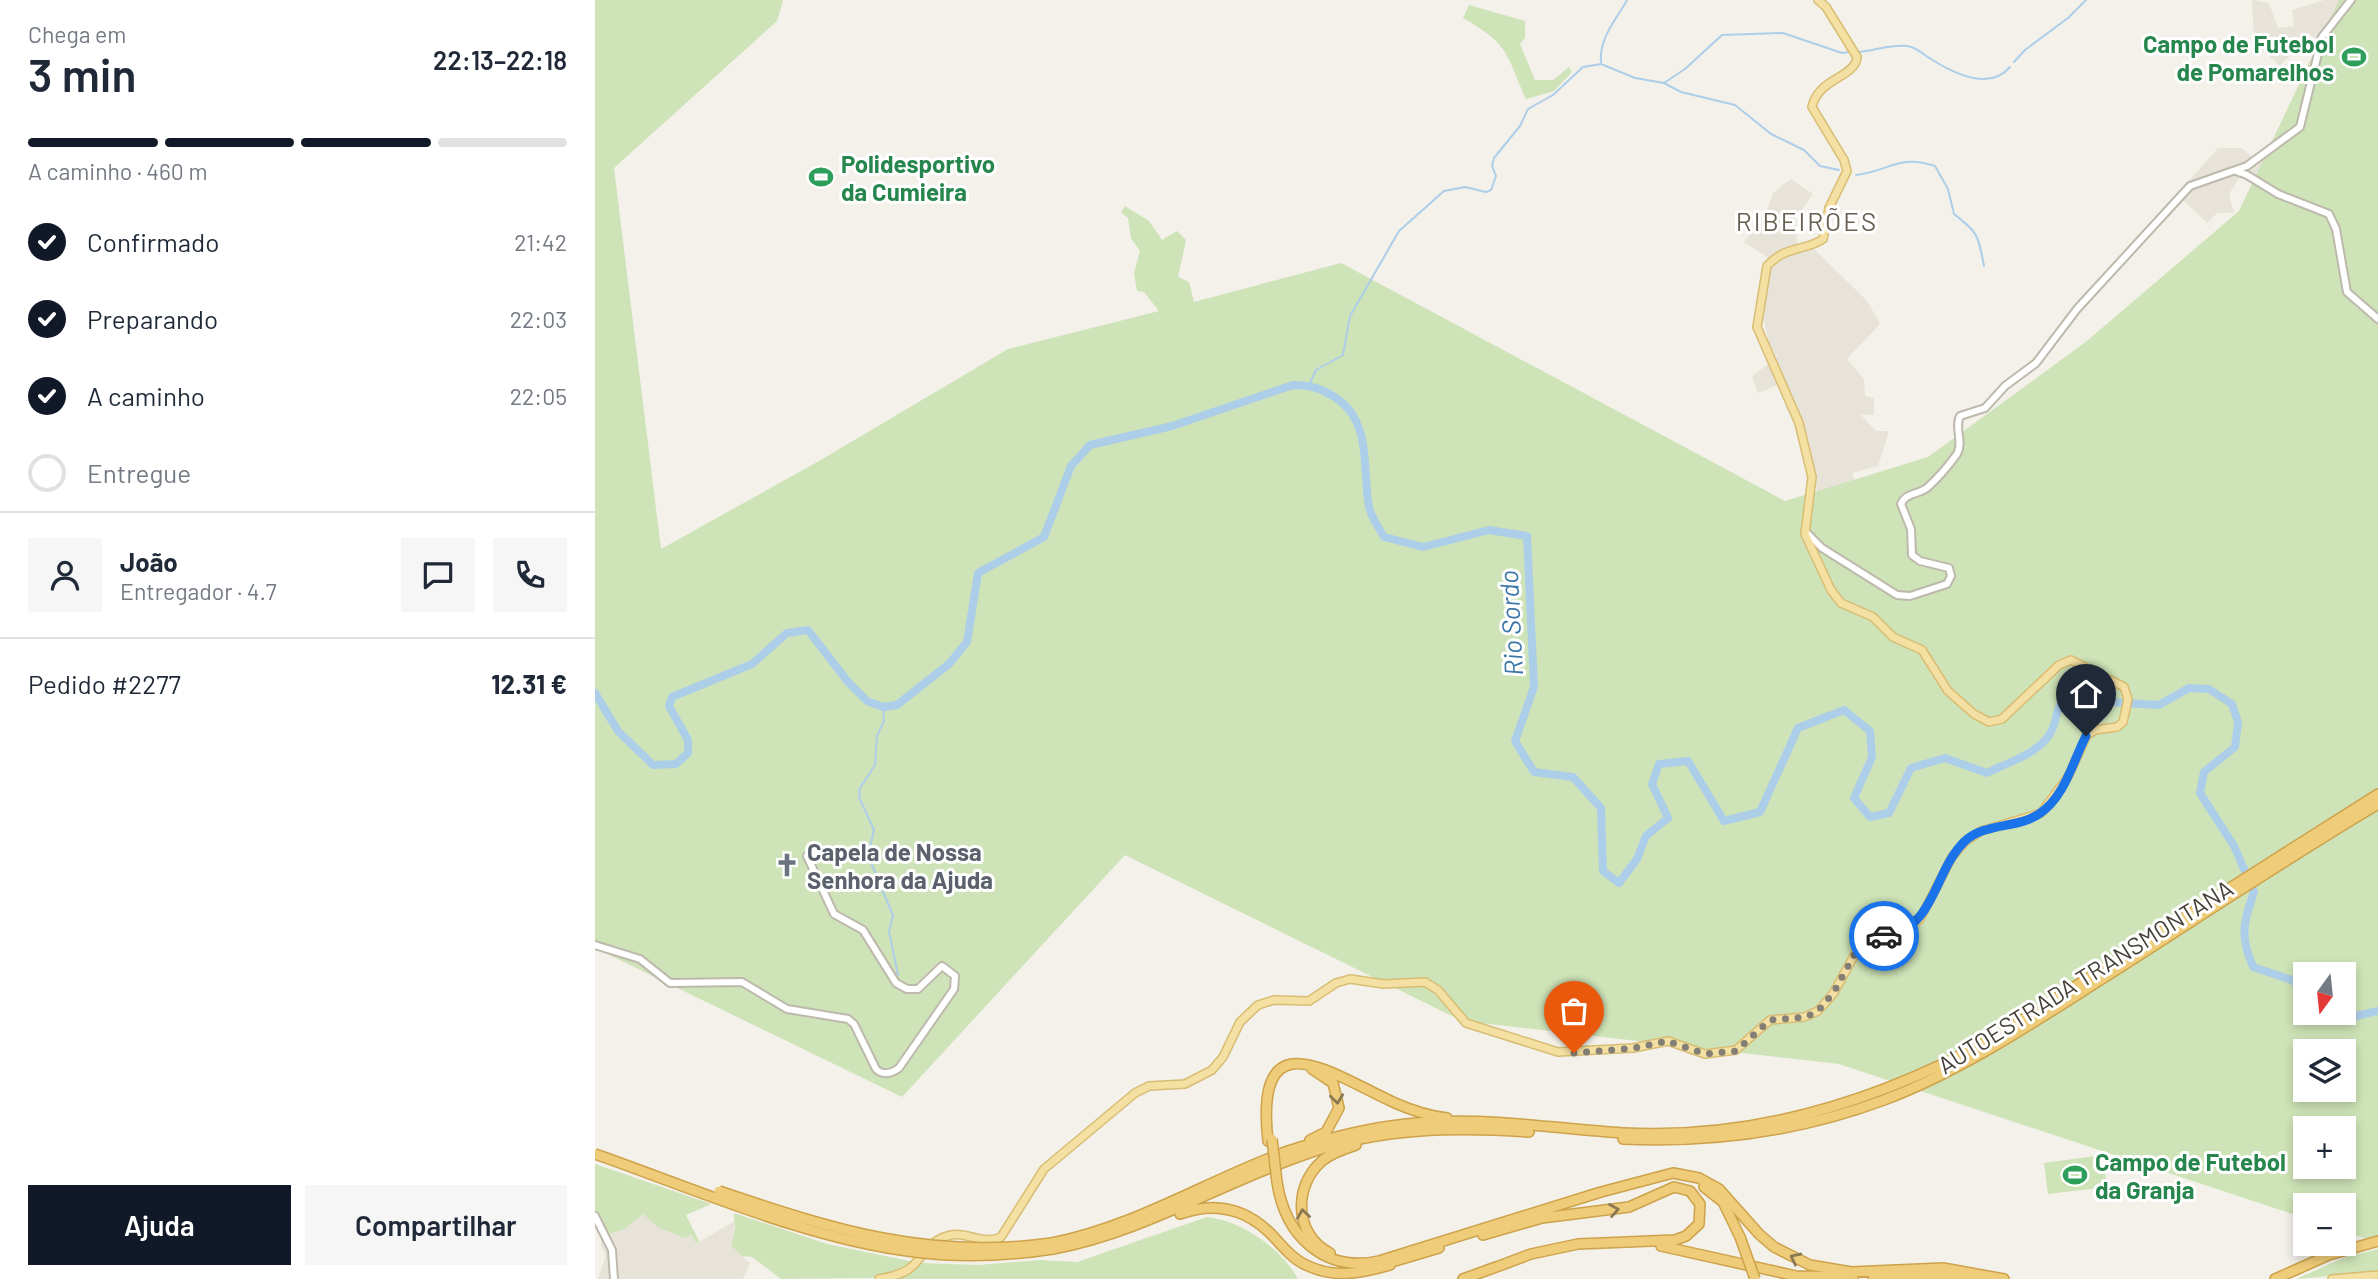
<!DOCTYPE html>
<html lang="pt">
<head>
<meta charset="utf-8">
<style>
  body { margin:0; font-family:Barlow,sans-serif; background:#f6f6f7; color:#1f2937; height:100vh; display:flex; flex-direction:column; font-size:26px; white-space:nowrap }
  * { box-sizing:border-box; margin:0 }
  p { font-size:23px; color:#747a83 }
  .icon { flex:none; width:38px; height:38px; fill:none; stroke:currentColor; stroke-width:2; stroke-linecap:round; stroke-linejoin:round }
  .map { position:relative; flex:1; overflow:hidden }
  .sheet { display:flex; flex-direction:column; background:#fff; width:595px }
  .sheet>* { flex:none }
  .needle { width:46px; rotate:195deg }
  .fabs { position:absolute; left:1698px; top:962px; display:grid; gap:14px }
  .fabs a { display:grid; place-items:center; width:63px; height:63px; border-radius:0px; background:#fff; box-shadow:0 4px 10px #0003; font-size:35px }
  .pin { position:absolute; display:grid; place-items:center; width:60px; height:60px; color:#fff; margin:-72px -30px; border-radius:50% 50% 50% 0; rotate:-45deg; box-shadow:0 0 7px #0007 }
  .pin .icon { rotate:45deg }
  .courier { position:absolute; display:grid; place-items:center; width:70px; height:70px; margin:-35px; border:5px solid #1a73e8; border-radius:50%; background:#fff; color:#222; box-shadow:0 2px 9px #0007 }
  .summary em { font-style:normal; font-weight:600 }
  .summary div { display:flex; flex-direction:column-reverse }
  .summary { display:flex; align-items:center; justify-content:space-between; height:119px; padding:0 28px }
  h1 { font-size:46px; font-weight:600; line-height:52px }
  .bar { display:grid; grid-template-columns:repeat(4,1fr); gap:10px 7px; align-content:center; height:84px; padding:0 28px }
  .bar i { height:9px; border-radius:5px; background:#e0e1e3 }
  .bar .active { background:#111827 }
  .bar p { grid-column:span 4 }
  .line { display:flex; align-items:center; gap:18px; padding:0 28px; border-top:2px solid #e0e1e3 }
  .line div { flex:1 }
  .round { display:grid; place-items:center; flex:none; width:74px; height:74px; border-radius:0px; background:#f6f6f7 }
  ol { padding:0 28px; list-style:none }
  li { display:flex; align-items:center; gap:21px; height:77px }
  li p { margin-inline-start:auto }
  li .icon { padding:7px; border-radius:50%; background:#111827; color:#fff; stroke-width:4 }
  li:last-child { color:#747a83 }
  li i { width:38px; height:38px; border:4px solid #e0e1e3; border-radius:50% }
  .button { display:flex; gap:14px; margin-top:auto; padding:14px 28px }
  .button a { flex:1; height:80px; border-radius:0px; background:#111827; color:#fff; font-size:28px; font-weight:600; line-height:80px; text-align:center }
  .button a+a { background:#f6f6f7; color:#1f2937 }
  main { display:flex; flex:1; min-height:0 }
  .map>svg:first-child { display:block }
  .residential { fill:#e7e3d9 }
  .green { fill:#cee3b7; fill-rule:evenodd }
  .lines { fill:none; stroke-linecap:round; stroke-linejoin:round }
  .stream { stroke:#adcee9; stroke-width:2 }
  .river { stroke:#adcee9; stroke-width:8 }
  .minor-casing { stroke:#beb9ad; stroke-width:10 }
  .major-casing { stroke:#d8bd74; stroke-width:10 }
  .highway-casing { stroke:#cda24a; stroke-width:12 }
  .minor { stroke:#fff; stroke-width:6 }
  .major { stroke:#f4e0a2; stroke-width:7 }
  .highway { stroke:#efcc79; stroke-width:9 }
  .highway-bridge-casing { stroke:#cda24a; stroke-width:12; stroke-linecap:butt }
  .highway-bridge { stroke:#efcc79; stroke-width:9 }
  .oneway { stroke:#8a7953 }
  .done { stroke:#837f77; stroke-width:7; stroke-dasharray:0 12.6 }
  .route { stroke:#1a73e8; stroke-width:9 }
  .labels { text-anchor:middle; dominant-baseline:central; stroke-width:6; stroke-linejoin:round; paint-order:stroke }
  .leisure-label { font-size:24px; font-weight:bold; fill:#27864d; stroke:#fff; text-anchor:start }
  .worship-label { font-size:24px; font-weight:bold; fill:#5b616d; stroke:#fff; text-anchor:start }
  .street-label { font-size:24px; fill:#464239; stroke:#fff }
  .neighbourhood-label { font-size:26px; letter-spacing:2px; fill:#686051; stroke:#fff }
  .water-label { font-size:26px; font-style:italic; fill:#3d76a8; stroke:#fff }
</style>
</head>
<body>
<main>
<section class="sheet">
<div class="summary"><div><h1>3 min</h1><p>Chega em</p></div><em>22:13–22:18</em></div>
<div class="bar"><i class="active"></i><i class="active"></i><i class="active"></i><i></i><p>A caminho · 460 m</p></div>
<ol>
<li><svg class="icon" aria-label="check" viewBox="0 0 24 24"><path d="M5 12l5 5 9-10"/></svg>Confirmado<p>21:42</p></li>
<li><svg class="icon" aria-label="check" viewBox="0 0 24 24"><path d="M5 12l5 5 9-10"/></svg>Preparando<p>22:03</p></li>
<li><svg class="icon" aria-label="check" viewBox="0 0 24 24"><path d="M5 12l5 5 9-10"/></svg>A caminho<p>22:05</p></li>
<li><i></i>Entregue</li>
</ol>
<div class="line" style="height:126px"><a class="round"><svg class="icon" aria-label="person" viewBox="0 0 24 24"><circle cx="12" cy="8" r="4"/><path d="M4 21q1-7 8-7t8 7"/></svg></a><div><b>João</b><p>Entregador · 4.7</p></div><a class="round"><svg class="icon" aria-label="chat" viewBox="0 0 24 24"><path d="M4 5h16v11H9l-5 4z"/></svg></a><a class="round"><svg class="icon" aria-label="phone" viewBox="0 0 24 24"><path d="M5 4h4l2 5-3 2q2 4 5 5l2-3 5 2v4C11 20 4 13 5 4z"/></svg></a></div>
<div class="line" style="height:91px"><div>Pedido #2277</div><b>12.31 €</b></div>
<div class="button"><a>Ajuda</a><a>Compartilhar</a></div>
</section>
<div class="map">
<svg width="1783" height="1279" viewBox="0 0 1783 1279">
  <rect width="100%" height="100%" fill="#f3f1ea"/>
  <path class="residential" d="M1657,0L1674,3L1683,28L1699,26L1697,10L1729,0H1783L1730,86L1720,38L1714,34L1685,66L1662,44L1659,40Z
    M1685,138L1673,194L1645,177L1634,194L1639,213H1622L1612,223L1582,194L1623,148H1647L1657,157Z
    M1196,179L1218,194L1200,219L1202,244L1206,248H1218L1260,289L1273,302L1285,324L1252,359L1269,379L1270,396L1279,398V415L1265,414L1281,431H1294L1283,466L1257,473L1260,481L1223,496L1213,437L1191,382L1163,393L1157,376L1182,357L1174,344L1168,314L1172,276L1181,263L1149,242L1171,214L1178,193Z
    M48,1214L67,1229L91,1238L96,1233L102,1243L140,1221L136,1246L155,1263L148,1279H3L11,1255L6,1246V1237L30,1229Z"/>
  <path class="green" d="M0,0H188L182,21L19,168L66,549L224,461L413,349L564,311L549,292L542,291L539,273L545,251L536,238L533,218L526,212L530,206L554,221L567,240L582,231L591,240L583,277L594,282L599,302L746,263L1190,501L1333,457L1492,341L1644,211L1744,0H1783V1243L1748,1231V1206H1710V1218L1244,1064L867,1021L530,855L307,1097L0,948ZM1710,975H1748V1013H1710ZM1710,1052H1748V1090H1710ZM1710,1129H1748V1167H1710Z
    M874,5L930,21V38L925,44L940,80H958L974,67L977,72L959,91L931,99C910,52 915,45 868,18Z
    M1508,1155L1512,1187L1453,1194L1449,1163Z
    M0,1164L116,1204L91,1215L104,1241L101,1243L96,1234L91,1238L64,1228L48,1214L30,1229L14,1234L0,1213Z
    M139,1213L232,1244L319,1262L306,1270L276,1278L186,1279L157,1257L147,1256L136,1246L140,1227Z
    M612,1217C647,1221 686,1248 703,1279H295L325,1263L383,1265L445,1260L482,1262Z
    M1783,1249V1272L1701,1279L1751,1257Z"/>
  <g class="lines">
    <path class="stream" d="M1263,52C1278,51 1297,44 1312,46C1322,47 1327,54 1336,59C1358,73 1394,92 1415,67
      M1006,62C1004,38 1021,20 1032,0
      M1419,62L1430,50L1473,18L1491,0
      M1069,83L1086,92L1140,105L1176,134L1209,150L1225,166L1244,170
      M1261,175C1296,171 1302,154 1340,166L1353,189L1359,214C1383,233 1383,234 1389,266
      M714,385L721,370L748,355L755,316L804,231L849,191L870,187L891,192L896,190L901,176L897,166L899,158L925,126L933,109L958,95L988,67L1006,64L1040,78L1069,83L1090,69L1127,35L1188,33L1247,53L1254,52
      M288,707L289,721L282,736L280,765L265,788L264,797L279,830L274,851L276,862L298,916L294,931L303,975"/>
    <path class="river" d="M0,693L23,731L58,765L81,764L93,753V740L74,706L77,697L157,664L192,633L213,630L253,682L272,701L288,707L302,705L354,664L372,642L383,573L449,537L476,466L495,445L577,426L698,385C717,385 728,389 744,400C777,425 767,470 774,507C776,517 784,528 789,537L828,547L894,530L932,536L939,687L920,741L939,772L978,777L1006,808L1008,871L1024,883L1042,859L1051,836L1073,818L1057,784L1064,764L1093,761L1129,821L1165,812L1203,728L1249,710L1275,731L1277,757L1259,798L1275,817L1294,813L1316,768L1350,758L1392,773C1413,762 1444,754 1456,732C1465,715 1457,711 1474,694L1498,701L1564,705L1594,688L1614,689L1637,704L1643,722L1640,747L1609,772L1605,793L1639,846L1659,892C1648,922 1645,937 1658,967L1697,980L1710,990
      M1740,1013L1748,1019L1783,1011"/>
    <g class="minor-casing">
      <path id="minor" d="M1641,171L1652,175L1683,194L1734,214L1741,229L1752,292L1783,319
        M1211,532L1227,548L1302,595L1315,596L1352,584L1356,576L1354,568L1325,561L1317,555L1316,529L1306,504C1311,492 1324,495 1333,487C1343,478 1354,465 1362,454C1369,442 1359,428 1365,416L1390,408L1410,386L1441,363L1482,309L1595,186L1652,166L1705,127L1727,37L1756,0
        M0,945L45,959L75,983L147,982L192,1009L253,1019L259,1024L281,1069C288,1076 297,1073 304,1068L359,989L360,976L347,966L323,989H312L301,983L268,930L239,914L212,856
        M0,1216L17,1250L19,1279"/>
    </g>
    <g class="major-casing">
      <path id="major" d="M284,1279C294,1277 307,1275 315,1268C329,1257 332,1242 352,1236C370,1230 388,1246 406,1237L449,1169L540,1093L554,1086L590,1084L617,1070L628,1057L645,1022L663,1005L679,1000L714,1001L741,983L755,979L789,984L830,982L843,990L871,1023L963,1052L1038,1048L1073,1041L1110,1054L1141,1050L1175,1020L1209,1017L1223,1011L1238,994L1265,945L1276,938L1306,932L1325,919L1357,857L1371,841L1386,831L1446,813L1473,777L1492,735L1500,730L1522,727L1528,722L1533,699L1529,687L1476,660L1464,665L1407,719L1394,722L1379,714L1353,691L1327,650L1298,637L1278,617L1246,603L1236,590L1210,534L1217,477L1204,423L1162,327L1172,266C1191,245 1211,251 1228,239L1234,208L1252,171L1249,160L1217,107C1223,78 1260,78 1262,57L1231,7L1223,0
        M1737,1279L1783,1275"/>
    </g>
    <g class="highway-casing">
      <path id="highway" d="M1028,1139C1116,1143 1206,1131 1289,1100C1368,1070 1439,1022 1510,977C1601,919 1691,859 1783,804
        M715,1140L731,1132L744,1108L738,1083L717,1069
        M673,1141C659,1015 736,1074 800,1103C816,1110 834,1116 852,1118
        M682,1182C690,1235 728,1273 784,1261L1006,1192L1078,1173L1104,1178L1124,1189L1164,1234L1179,1247L1215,1265L1256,1272L1348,1268L1409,1279
        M1109,1187L1128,1202L1145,1237
        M585,1214C621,1201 652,1209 678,1236C688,1247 698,1259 711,1265C739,1279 767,1273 795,1265
        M888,1235L947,1218L1034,1207L1079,1187L1095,1191L1105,1204L1104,1224L1091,1236L1080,1240L983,1244L936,1254L896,1269
        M457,1243C542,1226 613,1180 693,1151C727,1140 761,1131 796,1126C872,1114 952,1128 1028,1133C1162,1140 1287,1100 1402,1036L1783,794
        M1066,1246L1201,1276L1258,1277
        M458,1249C550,1232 629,1181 717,1152C788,1128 861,1127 934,1132
        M735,1253C699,1235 698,1186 727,1161C736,1153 749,1149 761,1145
        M790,1264L844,1248
        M868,1279L901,1267
        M1278,1279L1327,1275L1377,1279
        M1680,1279L1734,1255L1783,1241"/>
    </g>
    <use href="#minor" class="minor"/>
    <use href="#major" class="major"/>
    <use href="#highway" class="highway"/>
    <g class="highway-bridge-casing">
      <path id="highway-bridge" d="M677,1139L682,1182
        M0,1154C100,1189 215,1240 320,1252C366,1258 412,1256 458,1249
        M124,1191C240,1230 333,1260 457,1243
        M1145,1237L1160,1279"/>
    </g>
    <use href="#highway-bridge" class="highway-bridge"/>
  </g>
  <defs><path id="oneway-chevron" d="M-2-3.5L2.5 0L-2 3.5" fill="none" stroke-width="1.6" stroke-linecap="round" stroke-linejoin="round" transform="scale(1.75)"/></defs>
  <g class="oneway">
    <use href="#oneway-chevron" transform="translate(742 1099) rotate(83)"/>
    <use href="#oneway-chevron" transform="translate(1019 1210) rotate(-10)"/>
    <use href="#oneway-chevron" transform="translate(708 1214) rotate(-99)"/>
    <use href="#oneway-chevron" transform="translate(1200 1258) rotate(-154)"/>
  </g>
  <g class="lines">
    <path class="done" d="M979,1053L1040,1048L1072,1041L1110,1054L1141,1051L1175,1020L1211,1017L1223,1011L1239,992L1264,946L1274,939L1289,936"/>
    <path class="route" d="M1289,936C1340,929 1338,873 1369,842C1390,822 1422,829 1444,814C1470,797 1478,761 1491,736"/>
  </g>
  <defs>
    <g id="stadium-bare" transform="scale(1.89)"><path d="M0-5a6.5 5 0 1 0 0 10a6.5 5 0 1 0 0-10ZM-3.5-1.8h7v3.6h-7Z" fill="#2e9e5b" stroke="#fff" stroke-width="2.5" paint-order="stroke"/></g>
    <g id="church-bare" transform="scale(1.89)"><path d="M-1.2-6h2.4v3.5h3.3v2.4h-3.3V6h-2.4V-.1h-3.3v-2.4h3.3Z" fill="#6b7280" stroke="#fff" stroke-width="2.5" paint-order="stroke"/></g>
  </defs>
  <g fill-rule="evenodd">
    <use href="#stadium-bare" x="1759" y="57"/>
    <use href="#stadium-bare" x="226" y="177"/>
    <use href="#church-bare" x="192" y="865"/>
    <use href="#stadium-bare" x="1480" y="1175"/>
  </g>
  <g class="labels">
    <g class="leisure-label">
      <text x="1739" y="43" text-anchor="end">Campo de Futebol<tspan x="1739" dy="28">de Pomarelhos</tspan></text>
      <text x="246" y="163">Polidesportivo<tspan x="246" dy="28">da Cumieira</tspan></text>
      <text x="1500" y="1161">Campo de Futebol<tspan x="1500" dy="28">da Granja</tspan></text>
    </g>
    <g class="worship-label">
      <text x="212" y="851">Capela de Nossa<tspan x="212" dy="28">Senhora da Ajuda</tspan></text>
    </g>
    <g class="street-label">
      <text transform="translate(1490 976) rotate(-32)">AUTOESTRADA TRANSMONTANA</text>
    </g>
    <g class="neighbourhood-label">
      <text x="1212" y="220">RIBEIRÕES</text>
    </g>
    <g class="water-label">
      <text transform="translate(915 623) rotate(-93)">Rio Sordo</text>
    </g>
  </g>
</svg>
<div class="fabs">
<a><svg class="needle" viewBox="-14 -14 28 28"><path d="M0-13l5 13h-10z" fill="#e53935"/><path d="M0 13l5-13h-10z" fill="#747a83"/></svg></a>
<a><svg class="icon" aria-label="layers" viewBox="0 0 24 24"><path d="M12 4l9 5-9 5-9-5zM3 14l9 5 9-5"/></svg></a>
<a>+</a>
<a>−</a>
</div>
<div class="pin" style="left:979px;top:1053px;background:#ea580c"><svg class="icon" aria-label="bag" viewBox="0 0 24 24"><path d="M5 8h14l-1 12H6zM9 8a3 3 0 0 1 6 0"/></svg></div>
<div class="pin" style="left:1491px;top:736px;background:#1f2937"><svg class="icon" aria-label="home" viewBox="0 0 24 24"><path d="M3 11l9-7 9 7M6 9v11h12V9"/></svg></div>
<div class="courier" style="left:1289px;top:936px"><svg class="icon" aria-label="car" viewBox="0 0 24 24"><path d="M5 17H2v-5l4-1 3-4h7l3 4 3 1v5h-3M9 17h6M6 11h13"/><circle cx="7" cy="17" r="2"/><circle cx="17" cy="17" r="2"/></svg></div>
</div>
</main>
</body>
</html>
